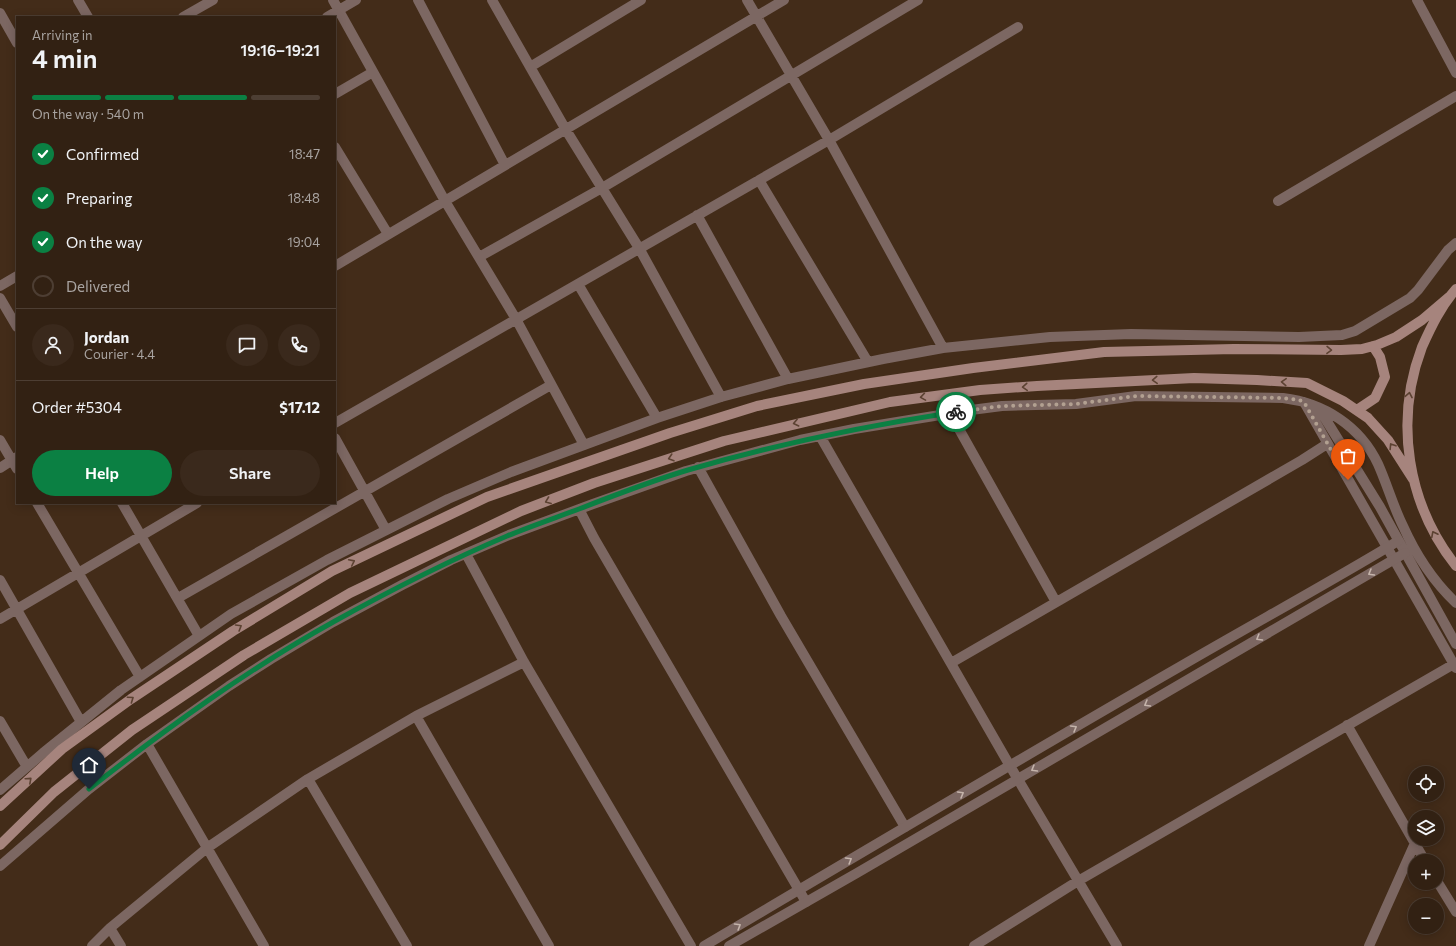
<!DOCTYPE html>
<html lang="en">
<head>
<meta charset="utf-8">
<style>
  body { margin:0; font-family:Commissioner,sans-serif; background:#3a291c; color:#f1f3f6; height:100vh; display:flex; flex-direction:column; font-size:15px; white-space:nowrap }
  * { box-sizing:border-box; margin:0 }
  p { font-size:13px; color:#a8a3a0 }
  .icon { flex:none; width:22px; height:22px; fill:none; stroke:currentColor; stroke-width:2; stroke-linecap:round; stroke-linejoin:round }
  .map { position:relative; flex:1; overflow:hidden }
  .drawer { position:absolute; left:16px; top:16px; width:320px; height:488px; display:flex; flex-direction:column; background:#322113; border-radius:0px; box-shadow:0 2px 10px #0003,0 0 0 1px #4d3e33 }
  .drawer>* { flex:none }
  .controls { position:absolute; left:1408px; top:766px; display:grid; gap:8px }
  .controls a { display:grid; place-items:center; width:36px; height:36px; border-radius:50%; background:#322113; box-shadow:0 2px 10px #0003,0 0 0 1px #4d3e33; font-size:20px }
  .pin { position:absolute; display:grid; place-items:center; width:34px; height:34px; color:#fff; margin:-41px -17px; border-radius:50% 50% 50% 0; rotate:-45deg; box-shadow:0 0 4px #0007 }
  .pin .icon { rotate:45deg }
  .courier { position:absolute; display:grid; place-items:center; width:40px; height:40px; margin:-20px; border:3px solid #0b8043; border-radius:50%; background:#fff; color:#222; box-shadow:0 1px 5px #0007 }
  .head em { font-style:normal; font-weight:600 }
  .head div { display:flex; flex-direction:column-reverse }
  .head { display:flex; align-items:center; justify-content:space-between; height:68px; padding:0 16px }
  h1 { font-size:26px; font-weight:600; line-height:30px }
  .bar { display:grid; grid-template-columns:repeat(4,1fr); gap:6px 4px; align-content:center; height:48px; padding:0 16px }
  .bar i { height:5px; border-radius:3px; background:#4d3e33 }
  .bar .selected { background:#0b8043 }
  .bar p { grid-column:span 4 }
  .line { display:flex; align-items:center; gap:10px; padding:0 16px; border-top:1px solid #4d3e33 }
  .line div { flex:1 }
  .round { display:grid; place-items:center; flex:none; width:42px; height:42px; border-radius:21px; background:#3a291c }
  ol { padding:0 16px; list-style:none }
  li { display:flex; align-items:center; gap:12px; height:44px }
  li p { margin-inline-start:auto }
  li .icon { padding:4px; border-radius:50%; background:#0b8043; color:#fff; stroke-width:4 }
  li:last-child { color:#a8a3a0 }
  li i { width:22px; height:22px; border:2px solid #4d3e33; border-radius:50% }
  .button { display:flex; gap:8px; margin-top:auto; padding:8px 16px }
  .button a { flex:1; height:46px; border-radius:24px; background:#0b8043; color:#fff; font-size:16px; font-weight:600; line-height:46px; text-align:center }
  .button a+a { background:#3a291c; color:#f1f3f6 }
  .map>svg:first-child { display:block }
  .lines { fill:none; stroke-linecap:round; stroke-linejoin:round }
  .minor { stroke:#7c6762; stroke-width:10 }
  .tertiary { stroke:#7c6762; stroke-width:10 }
  .secondary { stroke:#a6847d; stroke-width:10 }
  .oneway { stroke:#5c4232 }
  .oneway2 { stroke:#c5b4ab }
  .done { stroke:#b2a091; stroke-width:4; stroke-dasharray:0 7.2 }
  .route { stroke:#0b8043; stroke-width:5 }
</style>
</head>
<body>
<div class="map">
<svg width="1456" height="946" viewBox="0 0 1456 946">
  <rect width="100%" height="100%" fill="#432c19"/>
  <g class="lines">
    <path class="minor" d="M78,0L88,17
      M333,0L445,201L516,319L584,445
      M418,0L505,165
      M492,0L566,130L639,248L721,397
      M747,0L829,140L943,348
      M1417,0L1456,73
      M0,13L17,43
      M183,17L213,0
      M327,17L356,0
      M530,67L641,0
      M335,94L373,72
      M335,147L388,234
      M759,180L868,362
      M1278,201L1456,96
      M697,215L788,379
      M479,257L602,188L918,0
      M335,266L784,0
      M578,284L657,418
      M0,286L17,276
      M0,298L17,327
      M1304,402L1456,668
      M1318,407L1380,507L1456,644
      M950,413L1056,602
      M335,423L829,140L1018,27
      M820,436L1010,766L1117,946
      M335,438L386,530
      M0,440L17,469
      M698,467L781,616L905,827
      M0,468L17,457
      M37,503L140,677
      M122,503L199,636
      M579,509L594,538L806,902
      M466,554L524,662L691,946
      M0,580L81,722
      M178,598L551,385
      M0,619L197,503
      M951,663L1302,460L1327,444
      M416,716L549,946
      M0,721L27,767
      M1347,725L1425,861
      M147,744L264,946
      M308,779L407,946
      M0,790L43,753L121,690L231,614L327,560L448,499L511,472L657,418L721,397L788,379L883,359L943,348L1050,337L1131,334L1299,337L1342,335L1355,331L1410,298L1418,290L1448,250L1456,243
      M0,866L89,789L147,744L229,686L271,659L333,622L402,585L451,560L509,535L593,504L686,471L800,440L854,429L971,410L1002,406L1076,404L1136,396L1283,398C1324,403 1360,426 1378,464C1387,484 1393,506 1403,526C1416,555 1433,581 1456,603
      M1437,881L1456,912
      M110,928L121,946
      M92,946L110,928L207,848L308,779L416,716L524,662
      M974,946L1078,881L1454,664
      M1369,946L1415,843"/>
    <path class="tertiary" d="M704,946C863,852 1021,758 1181,666C1253,624 1327,584 1398,541
      M729,946L857,873L1405,553"/>
    <path class="secondary" d="M1456,289C1441,306 1431,327 1422,347C1394,421 1407,504 1456,566
      M1357,410L1375,398L1385,377L1380,357L1373,346
      M0,806L62,749L131,699L233,631L332,571L487,497L670,433L757,406L864,384L973,368L1104,352L1234,349L1341,350L1362,349L1377,345L1396,337L1422,320L1449,297
      M0,845L54,792L132,730L244,655L350,593L521,511L594,483L724,441L890,402L980,390L1037,386L1194,378L1257,380L1307,383L1343,401L1368,418L1388,440L1413,479"/>
  </g>
  <defs><path id="oneway-chevron" d="M-2-3.5L2.5 0L-2 3.5" fill="none" stroke-width="1.6" stroke-linecap="round" stroke-linejoin="round"/></defs>
  <g class="oneway">
    <use href="#oneway-chevron" transform="translate(1329 350) rotate(1)"/>
    <use href="#oneway-chevron" transform="translate(1155 380) rotate(177)"/>
    <use href="#oneway-chevron" transform="translate(1284 382) rotate(-177)"/>
    <use href="#oneway-chevron" transform="translate(1025 387) rotate(176)"/>
    <use href="#oneway-chevron" transform="translate(1409 395) rotate(-79)"/>
    <use href="#oneway-chevron" transform="translate(923 397) rotate(171)"/>
    <use href="#oneway-chevron" transform="translate(796 423) rotate(167)"/>
    <use href="#oneway-chevron" transform="translate(1392 446) rotate(-122)"/>
    <use href="#oneway-chevron" transform="translate(671 458) rotate(162)"/>
    <use href="#oneway-chevron" transform="translate(548 501) rotate(159)"/>
    <use href="#oneway-chevron" transform="translate(1434 534) rotate(-117)"/>
    <use href="#oneway-chevron" transform="translate(352 562) rotate(-26)"/>
    <use href="#oneway-chevron" transform="translate(239 627) rotate(-31)"/>
    <use href="#oneway-chevron" transform="translate(131 699) rotate(-35)"/>
    <use href="#oneway-chevron" transform="translate(29 780) rotate(-42)"/>
  </g>
  <g class="oneway2">
    <use href="#oneway-chevron" transform="translate(1371 573) rotate(150)"/>
    <use href="#oneway-chevron" transform="translate(1259 638) rotate(149)"/>
    <use href="#oneway-chevron" transform="translate(1147 704) rotate(150)"/>
    <use href="#oneway-chevron" transform="translate(1074 728) rotate(-30)"/>
    <use href="#oneway-chevron" transform="translate(1034 769) rotate(150)"/>
    <use href="#oneway-chevron" transform="translate(961 794) rotate(-30)"/>
    <use href="#oneway-chevron" transform="translate(849 860) rotate(-31)"/>
    <use href="#oneway-chevron" transform="translate(738 926) rotate(-31)"/>
  </g>
  <g class="lines">
    <path class="done" d="M956,412L1002,406L1076,404L1136,396L1282,398L1299,400L1304,402L1348,480"/>
    <path class="route" d="M89,789C167,728 248,669 335,621C391,590 448,561 507,536C531,526 555,518 579,509C615,495 651,481 688,470C777,444 865,426 956,412"/>
  </g>
</svg>
<div class="controls">
<a><svg class="icon" aria-label="locate" viewBox="0 0 24 24"><circle cx="12" cy="12" r="6"/><path d="M12 2v4M12 18v4M2 12h4M18 12h4"/></svg></a>
<a><svg class="icon" aria-label="layers" viewBox="0 0 24 24"><path d="M12 4l9 5-9 5-9-5zM3 14l9 5 9-5"/></svg></a>
<a>+</a>
<a>−</a>
</div>
<div class="pin" style="left:1348px;top:480px;background:#ea580c"><svg class="icon" aria-label="bag" viewBox="0 0 24 24"><path d="M5 8h14l-1 12H6zM9 8a3 3 0 0 1 6 0"/></svg></div>
<div class="pin" style="left:89px;top:789px;background:#1f2937"><svg class="icon" aria-label="home" viewBox="0 0 24 24"><path d="M3 11l9-7 9 7M6 9v11h12V9"/></svg></div>
<div class="courier" style="left:956px;top:412px"><svg class="icon" aria-label="bike" viewBox="0 0 24 24"><circle cx="6" cy="16" r="4"/><circle cx="18" cy="16" r="4"/><path d="M6 16l4-8h5l3 8M10 8l3 8H6M13 5h3"/></svg></div>
<section class="drawer">
<div class="head"><div><h1>4 min</h1><p>Arriving in</p></div><em>19:16–19:21</em></div>
<div class="bar"><i class="selected"></i><i class="selected"></i><i class="selected"></i><i></i><p>On the way · 540 m</p></div>
<ol>
<li><svg class="icon" aria-label="check" viewBox="0 0 24 24"><path d="M5 12l5 5 9-10"/></svg>Confirmed<p>18:47</p></li>
<li><svg class="icon" aria-label="check" viewBox="0 0 24 24"><path d="M5 12l5 5 9-10"/></svg>Preparing<p>18:48</p></li>
<li><svg class="icon" aria-label="check" viewBox="0 0 24 24"><path d="M5 12l5 5 9-10"/></svg>On the way<p>19:04</p></li>
<li><i></i>Delivered</li>
</ol>
<div class="line" style="height:72px"><a class="round"><svg class="icon" aria-label="person" viewBox="0 0 24 24"><circle cx="12" cy="8" r="4"/><path d="M4 21q1-7 8-7t8 7"/></svg></a><div><b>Jordan</b><p>Courier · 4.4</p></div><a class="round"><svg class="icon" aria-label="chat" viewBox="0 0 24 24"><path d="M4 5h16v11H9l-5 4z"/></svg></a><a class="round"><svg class="icon" aria-label="phone" viewBox="0 0 24 24"><path d="M5 4h4l2 5-3 2q2 4 5 5l2-3 5 2v4C11 20 4 13 5 4z"/></svg></a></div>
<div class="line" style="height:52px"><div>Order #5304</div><b>$17.12</b></div>
<div class="button"><a>Help</a><a>Share</a></div>
</section>
</div>
</body>
</html>
